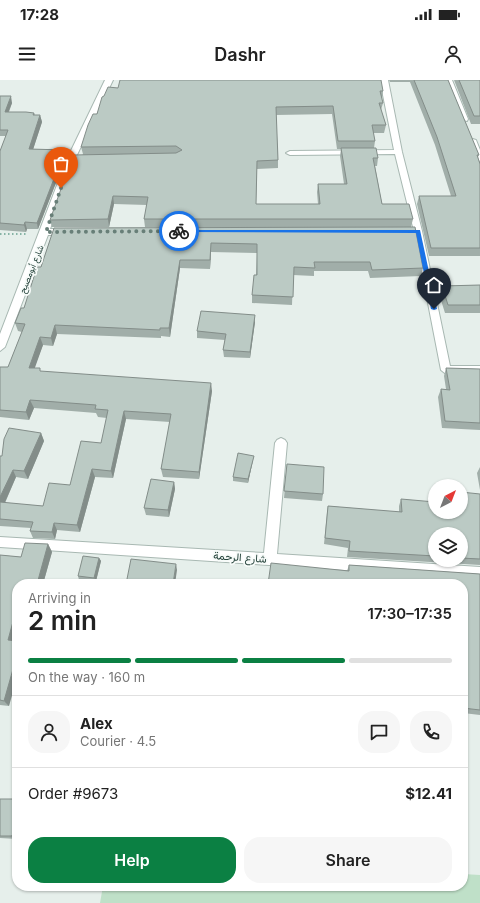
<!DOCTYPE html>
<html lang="en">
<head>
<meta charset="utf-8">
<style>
  body { margin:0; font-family:Inter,Vazirmatn,sans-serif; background:#f6f6f6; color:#222; height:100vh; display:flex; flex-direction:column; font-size:15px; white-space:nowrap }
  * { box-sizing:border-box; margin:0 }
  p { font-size:13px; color:#767676 }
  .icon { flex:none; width:22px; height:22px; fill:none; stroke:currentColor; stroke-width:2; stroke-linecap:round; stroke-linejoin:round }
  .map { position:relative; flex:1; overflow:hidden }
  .details { position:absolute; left:12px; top:499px; width:456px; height:312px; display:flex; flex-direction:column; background:#fff; border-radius:16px; box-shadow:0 1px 3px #0004 }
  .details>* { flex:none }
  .needle { width:26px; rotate:42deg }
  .tools { position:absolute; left:428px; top:399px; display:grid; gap:8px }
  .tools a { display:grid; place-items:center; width:40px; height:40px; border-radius:50%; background:#fff; box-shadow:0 1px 3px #0004; font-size:20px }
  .pin { position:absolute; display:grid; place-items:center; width:34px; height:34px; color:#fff; margin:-41px -17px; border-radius:50% 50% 50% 0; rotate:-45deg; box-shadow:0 0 4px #0007 }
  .pin .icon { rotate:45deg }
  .courier { position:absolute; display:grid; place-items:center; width:40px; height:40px; margin:-20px; border:3px solid #1a73e8; border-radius:50%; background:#fff; color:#222; box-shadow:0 1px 5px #0007 }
  .headline em { font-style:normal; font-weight:600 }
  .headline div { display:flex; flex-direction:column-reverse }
  .headline { display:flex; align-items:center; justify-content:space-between; height:68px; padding:0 16px }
  h1 { font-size:26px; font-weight:600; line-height:30px }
  .bar { display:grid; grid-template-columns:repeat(4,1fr); gap:6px 4px; align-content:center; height:48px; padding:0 16px }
  .bar i { height:5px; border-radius:3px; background:#e0e0e0 }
  .bar .active { background:#0b8043 }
  .bar p { grid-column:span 4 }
  .line { display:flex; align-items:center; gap:10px; padding:0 16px; border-top:1px solid #e0e0e0 }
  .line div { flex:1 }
  .round { display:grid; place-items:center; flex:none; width:42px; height:42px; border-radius:16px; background:#f6f6f6 }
  .button { display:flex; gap:8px; margin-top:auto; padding:8px 16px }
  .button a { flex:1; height:46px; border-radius:16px; background:#0b8043; color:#fff; font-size:16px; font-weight:600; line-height:46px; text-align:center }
  .button a+a { background:#f6f6f6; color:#222 }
  .status { display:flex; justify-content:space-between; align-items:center; height:28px; padding:0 20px; background:#fff; direction:ltr }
  .status svg { height:11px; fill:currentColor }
  header { display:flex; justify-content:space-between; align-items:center; height:52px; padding:0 16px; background:#fff; font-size:18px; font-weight:600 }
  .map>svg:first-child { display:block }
  .green { fill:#bfe0c8 }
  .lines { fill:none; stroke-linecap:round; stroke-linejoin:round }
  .minor-casing { stroke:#a8b8b2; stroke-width:2 }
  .path { stroke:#86b3a5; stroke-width:2; stroke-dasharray:1.5 2.5; stroke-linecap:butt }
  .minor { fill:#fff; fill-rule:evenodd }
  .wall { fill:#a1aea9; fill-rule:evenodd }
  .shaded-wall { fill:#838d89 }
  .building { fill:#bbcac4; stroke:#838d89 }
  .route { fill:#1a73e8 }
  .done { stroke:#687f78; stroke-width:4; stroke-dasharray:0 7.2 }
  .labels { text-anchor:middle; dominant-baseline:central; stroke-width:3.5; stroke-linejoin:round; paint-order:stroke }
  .far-street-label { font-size:9px; fill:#24423a; stroke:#f7fbf9 }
  .street-label { font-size:11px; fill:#24423a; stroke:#f7fbf9 }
</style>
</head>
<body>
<div class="status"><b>17:28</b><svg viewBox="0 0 49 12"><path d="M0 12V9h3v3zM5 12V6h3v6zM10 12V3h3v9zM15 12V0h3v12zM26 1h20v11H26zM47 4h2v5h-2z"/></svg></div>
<header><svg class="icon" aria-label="menu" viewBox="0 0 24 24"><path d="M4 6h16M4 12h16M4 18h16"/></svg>Dashr<svg class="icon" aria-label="person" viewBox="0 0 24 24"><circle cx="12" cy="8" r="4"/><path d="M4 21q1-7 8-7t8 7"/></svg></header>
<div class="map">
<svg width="480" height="823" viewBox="0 0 480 823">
  <rect width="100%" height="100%" fill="#e6efeb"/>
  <path class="green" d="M463,794L480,795V823H100L103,806H463Z"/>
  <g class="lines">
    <g class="minor-casing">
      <path id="minor" d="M105,0H113L75,79L50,149H68L72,152L68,155H48L5,267L0,271V254L67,79Z
        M380,0H388L402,72L422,151L450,286H480V294H446L441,290L414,151L395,74L290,75L286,73L290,71L394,70Z
        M444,0H452L468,39L467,41L460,39Z
        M469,58L476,60L480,70V81L476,79L468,60Z
        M281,358L285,360L287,363L277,474L480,487V499L0,467V457L264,473L275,363L277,360Z"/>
    </g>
    <path class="path" d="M0,154H27"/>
    <use href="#minor" class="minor"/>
  </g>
  <path class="wall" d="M389,0H448L479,75L478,77L480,84V176H429L417,124L419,116H451L435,65L410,2H390Z
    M454,0H480V44H471Z
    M118,8L383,11L382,18H381L383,23L381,30L386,45L384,53H373L375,61L374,68L378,78L377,86H375L382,124L413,139L411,147H145L144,139L147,125L114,124L109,147H52L50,140L83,74L81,67L97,34L104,16ZM332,34L337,69H341L340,76L344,104H318L317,112L318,124H256L257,89L278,88V80L276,35Z
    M0,16L12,23L9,32L34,33L35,35H40L42,42L33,69L65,70L66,77L38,149H27L26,152L0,150V71L6,56H0Z
    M415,147L423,188L421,196L370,198L368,191H314V196L293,195L292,225L252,223V215L256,195L257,173L211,172L210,189L180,188L170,257L161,256V258L57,254L53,266L43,265L34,288L42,292L212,311L199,399L163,397L161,389L170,342L126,339L113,398L95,397L80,452L57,450L55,459L33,458L30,451L31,448L0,446V376H2L41,353L44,361L28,399L16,397L5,423L43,426L70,405L101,363L107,338L98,337L96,333L34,328L29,340L0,337V287H8L22,252L18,251L15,243L24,228L41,187L54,148Z
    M480,205V233H445L439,214L442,206Z
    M255,242L250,278L224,277L223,270L225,260L197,258V251Z
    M446,288L480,289V350L442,348L438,317L441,309H446L444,296Z
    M253,380L248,403L233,401V397Z
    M287,384L323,414L322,421L284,418Z
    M480,387V410L477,393Z
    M174,402L175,409L169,437L146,435L144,428Z
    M480,414V485L347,477L348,468L324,464L327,433L328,426L399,432V426L401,419L461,432ZM435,454H461V480H435Z
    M48,464L52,472L43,504H17V551L14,561L9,626L0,625V475L21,477Z
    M99,478L101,481L96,501L79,500L78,496Z
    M349,485L480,494V635L463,633V504L347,491Z
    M0,719H17V759L0,758Z"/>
  <path class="shaded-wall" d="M11,16L12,23L6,38L5,32Z
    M40,35L42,42L31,76L29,69Z
    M65,70L66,77L38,149L37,143Z
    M113,116L114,124L109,147L108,139Z
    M25,142L27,149L26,152L24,145Z
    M211,163V172L210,189V180Z
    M180,180V188L170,257L169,248Z
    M255,235V242L250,278V272Z
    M55,245L57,254L53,266L51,258Z
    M40,257L43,265L32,296L29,288Z
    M211,303L212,311L199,399V392Z
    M30,320L34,328L29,340L26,332Z
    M124,331L126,339L113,398L111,391Z
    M41,353L44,361L28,399L24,391Z
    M254,376L253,380L248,403V399Z
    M92,389L95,397L80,452L77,445Z
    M13,390L16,397L2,429L0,426V417Z
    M174,402L175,409L169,437L168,430Z
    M54,443L57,450L55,459L52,452Z
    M48,464L52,472L43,504H37Z
    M99,478L101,481L96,501L94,498Z
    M176,484L177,490L175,504H173Z
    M17,527V551L13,567L8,560Z
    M17,575V598L9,626L4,621Z
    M13,753L17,755V759L12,756Z"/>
  <path class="building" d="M120,0H381L383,11H380L383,23H379L386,45H372L375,61H338L333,26L276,27L278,80L257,81L256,124H320L318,104H347L341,68H376L378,78H373L382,124H409L413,139H144L148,117L113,116L108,139L50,140L73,75L176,73L182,70L176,66L81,67L88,45L93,34H97L102,17L104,16L108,7L118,8Z
    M414,0H448L479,75H477L480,84V168H431L419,116H456L437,57Z
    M459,0H480V36H474Z
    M0,16H11L5,32H26L34,33L33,35H40L29,69L65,70L37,143L25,142L24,145L0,143V71L8,50H0Z
    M415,147L423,188L372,190L370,182H314L315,188L294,187L293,217L252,215L254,195H257V164L211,163L210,180H180L169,248H160V250L55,245L51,258L40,257L29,288H40V291L211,303L199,392L161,389L171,334L124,331L111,391L92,389L77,445L54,443L52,452L30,451L33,442L0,439V422L43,426L49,403L70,405L81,361L101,363L108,330L95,329L96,325L30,320L26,332L0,330V287H8L25,244L15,243L21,228H24L37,187H41L54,148Z
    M480,205V225H448L442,206Z
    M201,231L255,235L250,272L223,270L226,254L197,251Z
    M446,288L480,289V343L445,341L441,309L450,310Z
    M9,348L41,353L24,391L13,390L0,417V376H2L4,359Z
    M238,373L254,376L248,399L233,397Z
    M287,384L324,387L323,414L284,411Z
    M151,399L174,402L168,430L144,428Z
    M461,412L480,414V479L461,478V454H435V476L349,471L350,461L325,458L328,426L402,432L401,419L435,422V432H461Z
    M25,463L48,464L37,504H17V527L8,560L17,561V575L4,621L0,620V475L21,477Z
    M83,476L99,478L94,498L78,496Z
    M131,479L176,484L173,504H126Z
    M271,483L349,491V485L480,494V630L463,628V504H268Z
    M0,719H17V753H13L12,756H0Z"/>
  <path class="route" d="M177,150H420L437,229L434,230L431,229L416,153L179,152Z"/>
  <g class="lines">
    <path class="done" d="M61,108L46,152L179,151"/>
  </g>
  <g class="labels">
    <g class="far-street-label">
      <text transform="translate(31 189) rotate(-68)">شارع أبومصبح</text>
    </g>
    <g class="street-label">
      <text transform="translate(240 477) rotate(4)">شارع الرحمة</text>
    </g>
  </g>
</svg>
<div class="tools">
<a><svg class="needle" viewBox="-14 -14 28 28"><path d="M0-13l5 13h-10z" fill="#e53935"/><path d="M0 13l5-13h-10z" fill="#767676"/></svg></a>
<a><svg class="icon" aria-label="layers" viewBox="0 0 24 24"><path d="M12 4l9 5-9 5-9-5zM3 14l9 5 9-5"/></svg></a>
</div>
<div class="pin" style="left:61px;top:108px;background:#ea580c"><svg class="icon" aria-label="bag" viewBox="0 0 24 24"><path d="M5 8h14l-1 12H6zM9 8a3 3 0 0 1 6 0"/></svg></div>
<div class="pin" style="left:434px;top:229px;background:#1f2937"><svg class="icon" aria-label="home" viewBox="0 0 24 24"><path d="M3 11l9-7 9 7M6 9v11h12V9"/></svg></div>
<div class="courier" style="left:179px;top:151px"><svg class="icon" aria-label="bike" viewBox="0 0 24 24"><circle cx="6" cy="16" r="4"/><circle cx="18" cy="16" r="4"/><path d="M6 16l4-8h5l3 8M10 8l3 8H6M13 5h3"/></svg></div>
<section class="details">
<div class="headline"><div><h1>2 min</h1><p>Arriving in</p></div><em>17:30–17:35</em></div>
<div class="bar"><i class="active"></i><i class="active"></i><i class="active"></i><i></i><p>On the way · 160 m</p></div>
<div class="line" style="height:72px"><a class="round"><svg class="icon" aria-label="person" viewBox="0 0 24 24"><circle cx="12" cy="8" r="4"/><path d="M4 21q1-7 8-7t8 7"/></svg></a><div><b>Alex</b><p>Courier · 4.5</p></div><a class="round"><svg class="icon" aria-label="chat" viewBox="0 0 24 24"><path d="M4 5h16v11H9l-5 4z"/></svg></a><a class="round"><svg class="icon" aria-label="phone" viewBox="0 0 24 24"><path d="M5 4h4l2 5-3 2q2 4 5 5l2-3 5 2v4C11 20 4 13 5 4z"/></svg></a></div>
<div class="line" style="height:52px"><div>Order #9673</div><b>$12.41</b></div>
<div class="button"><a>Help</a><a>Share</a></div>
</section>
</div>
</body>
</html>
